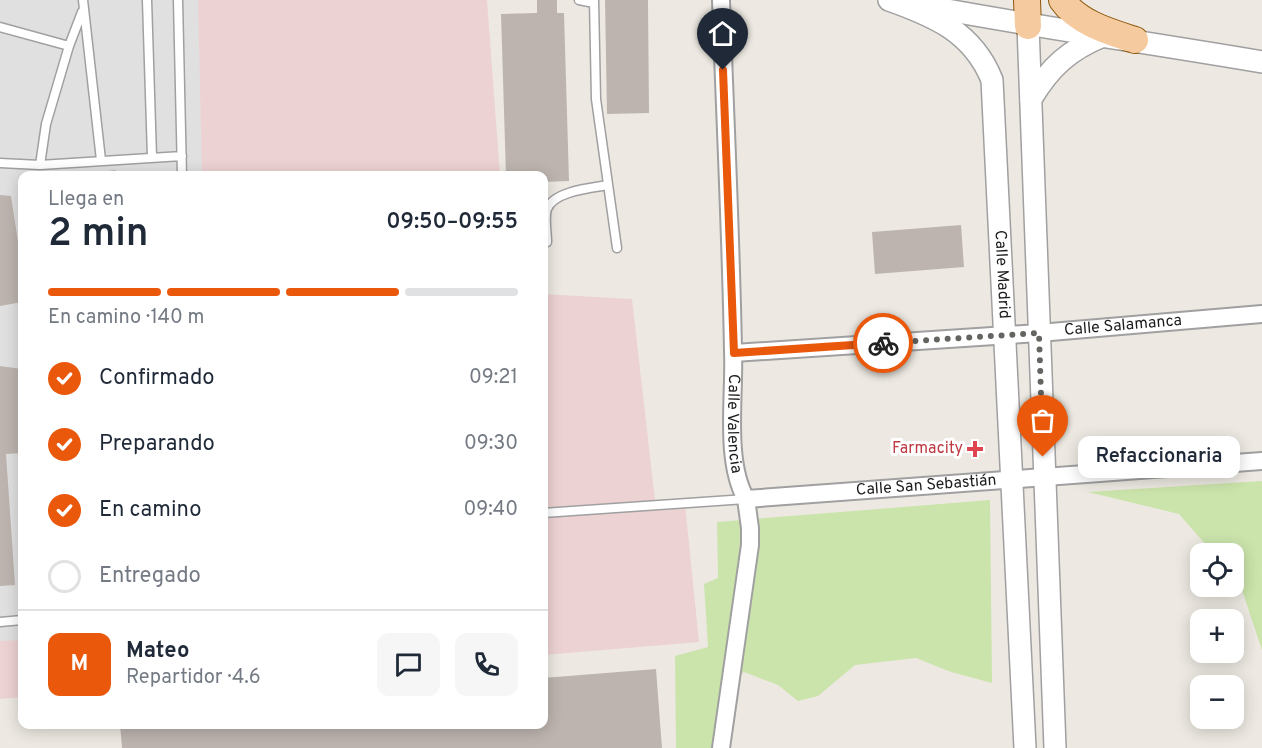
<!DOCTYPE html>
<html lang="es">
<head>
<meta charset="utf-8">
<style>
  body { margin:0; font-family:Overpass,sans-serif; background:#f6f6f7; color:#1f2937; height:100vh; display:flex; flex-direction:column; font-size:22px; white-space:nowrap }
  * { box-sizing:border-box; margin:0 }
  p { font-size:20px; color:#747a83 }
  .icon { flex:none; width:33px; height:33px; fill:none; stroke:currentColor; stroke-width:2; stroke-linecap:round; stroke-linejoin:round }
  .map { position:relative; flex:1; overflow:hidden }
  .sheet { position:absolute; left:18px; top:171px; width:530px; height:558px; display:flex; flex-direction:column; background:#fff; border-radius:12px; box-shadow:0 3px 15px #0003 }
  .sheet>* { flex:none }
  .tools { position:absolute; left:1190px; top:543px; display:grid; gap:12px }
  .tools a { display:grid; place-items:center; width:54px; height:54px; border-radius:12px; background:#fff; box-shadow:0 3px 15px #0003; font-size:30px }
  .pin { position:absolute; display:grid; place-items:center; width:51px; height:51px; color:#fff; margin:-62px -26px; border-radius:50% 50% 50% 0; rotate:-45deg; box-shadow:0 0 6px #0007 }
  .pin .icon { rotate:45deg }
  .courier { position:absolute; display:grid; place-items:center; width:60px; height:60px; margin:-30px; border:4px solid #ea580c; border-radius:50%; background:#fff; color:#222; box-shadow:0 2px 8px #0007 }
  .bubble { position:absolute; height:42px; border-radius:12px; background:#fff; box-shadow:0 3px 15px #0003; font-size:20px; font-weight:600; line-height:42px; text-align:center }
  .overview em { font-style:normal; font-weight:600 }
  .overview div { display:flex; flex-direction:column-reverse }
  .overview { display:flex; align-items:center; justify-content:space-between; height:102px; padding:0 30px }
  h1 { font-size:39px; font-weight:600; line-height:45px }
  .bar { display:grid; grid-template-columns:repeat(4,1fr); gap:9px 6px; align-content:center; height:72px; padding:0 30px }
  .bar i { height:8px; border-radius:4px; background:#e0e1e3 }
  .bar .on { background:#ea580c }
  .bar p { grid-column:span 4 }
  .line { display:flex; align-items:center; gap:15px; padding:0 30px; border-top:2px solid #e0e1e3 }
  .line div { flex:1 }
  .round { display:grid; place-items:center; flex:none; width:63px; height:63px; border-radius:12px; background:#f6f6f7 }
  ol { padding:0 30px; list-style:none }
  li { display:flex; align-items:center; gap:18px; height:66px }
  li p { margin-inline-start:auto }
  li .icon { padding:6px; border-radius:50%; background:#ea580c; color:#fff; stroke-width:4 }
  li:last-child { color:#747a83 }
  li i { width:33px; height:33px; border:3px solid #e0e1e3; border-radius:50% }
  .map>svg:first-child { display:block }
  .commercial { fill:#edd2d3 }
  .grass { fill:#cbe4ab }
  .parking { fill:#e0e0e0 }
  .building { fill:#bdb4af }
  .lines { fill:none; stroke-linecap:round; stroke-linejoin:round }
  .service-casing { stroke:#a0a0a0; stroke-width:11 }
  .minor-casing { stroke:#a0a0a0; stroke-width:20 }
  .tertiary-casing { stroke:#a0a0a0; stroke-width:24 }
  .primary-casing { stroke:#8b5709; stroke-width:28 }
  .service { stroke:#fff; stroke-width:8 }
  .minor { stroke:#fff; stroke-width:16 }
  .tertiary { stroke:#fff; stroke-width:21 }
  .primary { stroke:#f5ca9f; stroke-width:26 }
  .done { stroke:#656461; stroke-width:6; stroke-dasharray:0 10.8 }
  .route { stroke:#ea580c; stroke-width:8 }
  .health-dot { fill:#e0444e; stroke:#fff; stroke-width:2 }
  .labels { text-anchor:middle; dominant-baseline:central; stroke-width:6; stroke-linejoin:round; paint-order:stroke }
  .street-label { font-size:16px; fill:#1c1c1c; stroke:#fff }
  .health-label { font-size:16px; fill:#be3a42; stroke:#fff; text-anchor:end }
</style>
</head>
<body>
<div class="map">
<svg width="1262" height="748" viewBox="0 0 1262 748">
  <rect width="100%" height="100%" fill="#ede9e2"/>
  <path class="commercial" d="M0,0H487L500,175L22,176V697L0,699Z
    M543,294L632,299L655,500L685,504L699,642L543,655Z"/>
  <path class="grass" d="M1262,481V650L1240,584L1233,576V554L1213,553L1179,514L1088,492Z
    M990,500L992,683L951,672L916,658L855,665L818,696L798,701L778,685L744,672L725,684L718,748H676L675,656L708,647L704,584L718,578L717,522Z"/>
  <path class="parking" d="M0,0H198L202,175L22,176V640L0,641Z"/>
  <path class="building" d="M537,0H557V13H564L569,181L543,182V176H506L501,14L537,13Z
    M605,0H648L649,113L607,114Z
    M115,170L118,176H91V174Z
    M0,195L11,196L22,268V302L0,306Z
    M961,225L964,267L875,274L872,232Z
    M0,366L22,369V453L6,454L15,585L0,586Z
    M656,669L662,748H122L120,724H543V678Z"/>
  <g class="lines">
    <g class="service-casing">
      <path id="service" d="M83,0L101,160
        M147,0L152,157
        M178,0L182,176
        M579,0L594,3
        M594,0L596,99L617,248
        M0,27L69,46L82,12
        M0,163L40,165L182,156
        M40,165L46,124L69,46
        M547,242C547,232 544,218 547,209C554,191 591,188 608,185
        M543,513L746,499
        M0,622L22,620"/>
    </g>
    <g class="minor-casing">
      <g id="minor">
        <path id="s1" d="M721,0C725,117 731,234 733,351C735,396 724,460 746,499L1262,461"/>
        <path id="s2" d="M734,353L1039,333L1262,314"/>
        <path d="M721,748L750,545V528L746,499"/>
      </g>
    </g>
    <g class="tertiary-casing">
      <g id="tertiary">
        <path id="s3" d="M889,0C934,16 973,32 992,80L1025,748"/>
        <path d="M925,6C1037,27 1150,43 1262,62"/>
        <path d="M1028,26L1055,748"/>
        <path d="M1031,99C1050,67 1069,50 1103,36"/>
      </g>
    </g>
    <g class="primary-casing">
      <path id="primary" d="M1027,0L1028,26
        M1062,0C1078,23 1110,32 1135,40"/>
    </g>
    <use href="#service" class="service"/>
    <use href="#minor" class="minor"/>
    <use href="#tertiary" class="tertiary"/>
    <use href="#primary" class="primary"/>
  </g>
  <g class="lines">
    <path class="done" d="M883,343L1039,333L1043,457"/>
    <path class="route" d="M723,70L734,353L883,343"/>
  </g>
  <path class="health-dot" d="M972 440h6v6h6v6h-6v6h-6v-6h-6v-6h6z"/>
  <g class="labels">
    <g class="street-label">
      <text stroke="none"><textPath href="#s3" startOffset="330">Calle Madrid</textPath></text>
      <text stroke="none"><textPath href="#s2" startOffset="390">Calle Salamanca</textPath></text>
      <text stroke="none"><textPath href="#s1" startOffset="424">Calle Valencia</textPath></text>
      <text stroke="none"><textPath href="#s1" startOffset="682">Calle San Sebastián</textPath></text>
    </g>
    <g class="health-label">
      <text x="963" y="449">Farmacity</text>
    </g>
  </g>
</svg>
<div class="tools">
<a><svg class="icon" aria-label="locate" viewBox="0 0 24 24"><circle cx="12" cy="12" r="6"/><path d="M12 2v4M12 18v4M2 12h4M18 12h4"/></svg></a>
<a>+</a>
<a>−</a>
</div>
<div class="pin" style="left:1043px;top:457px;background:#ea580c"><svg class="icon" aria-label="bag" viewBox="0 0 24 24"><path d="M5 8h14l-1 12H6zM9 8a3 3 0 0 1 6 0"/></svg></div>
<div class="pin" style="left:723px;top:70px;background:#1f2937"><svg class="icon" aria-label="home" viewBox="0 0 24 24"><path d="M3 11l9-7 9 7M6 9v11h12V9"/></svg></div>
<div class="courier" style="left:883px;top:343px"><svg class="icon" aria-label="bike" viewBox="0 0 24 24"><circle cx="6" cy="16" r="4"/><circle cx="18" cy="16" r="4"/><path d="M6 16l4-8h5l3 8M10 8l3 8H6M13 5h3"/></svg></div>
<div class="bubble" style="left:1078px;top:436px;width:162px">Refaccionaria</div>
<section class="sheet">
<div class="overview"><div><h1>2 min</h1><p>Llega en</p></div><em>09:50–09:55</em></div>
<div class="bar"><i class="on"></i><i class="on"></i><i class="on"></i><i></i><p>En camino · 140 m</p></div>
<ol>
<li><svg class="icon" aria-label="check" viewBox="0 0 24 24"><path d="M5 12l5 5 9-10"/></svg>Confirmado<p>09:21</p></li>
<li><svg class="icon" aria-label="check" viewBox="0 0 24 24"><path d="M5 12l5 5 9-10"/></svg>Preparando<p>09:30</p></li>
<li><svg class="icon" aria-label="check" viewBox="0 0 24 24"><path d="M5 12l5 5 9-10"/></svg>En camino<p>09:40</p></li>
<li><i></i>Entregado</li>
</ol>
<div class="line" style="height:108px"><b class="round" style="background:#ea580c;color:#fff">M</b><div><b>Mateo</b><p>Repartidor · 4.6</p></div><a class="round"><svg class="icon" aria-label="chat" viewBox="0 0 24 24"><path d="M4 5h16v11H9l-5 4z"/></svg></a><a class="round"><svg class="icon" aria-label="phone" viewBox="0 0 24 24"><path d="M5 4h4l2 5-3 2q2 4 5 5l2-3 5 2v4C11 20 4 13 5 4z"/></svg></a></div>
</section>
</div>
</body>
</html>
